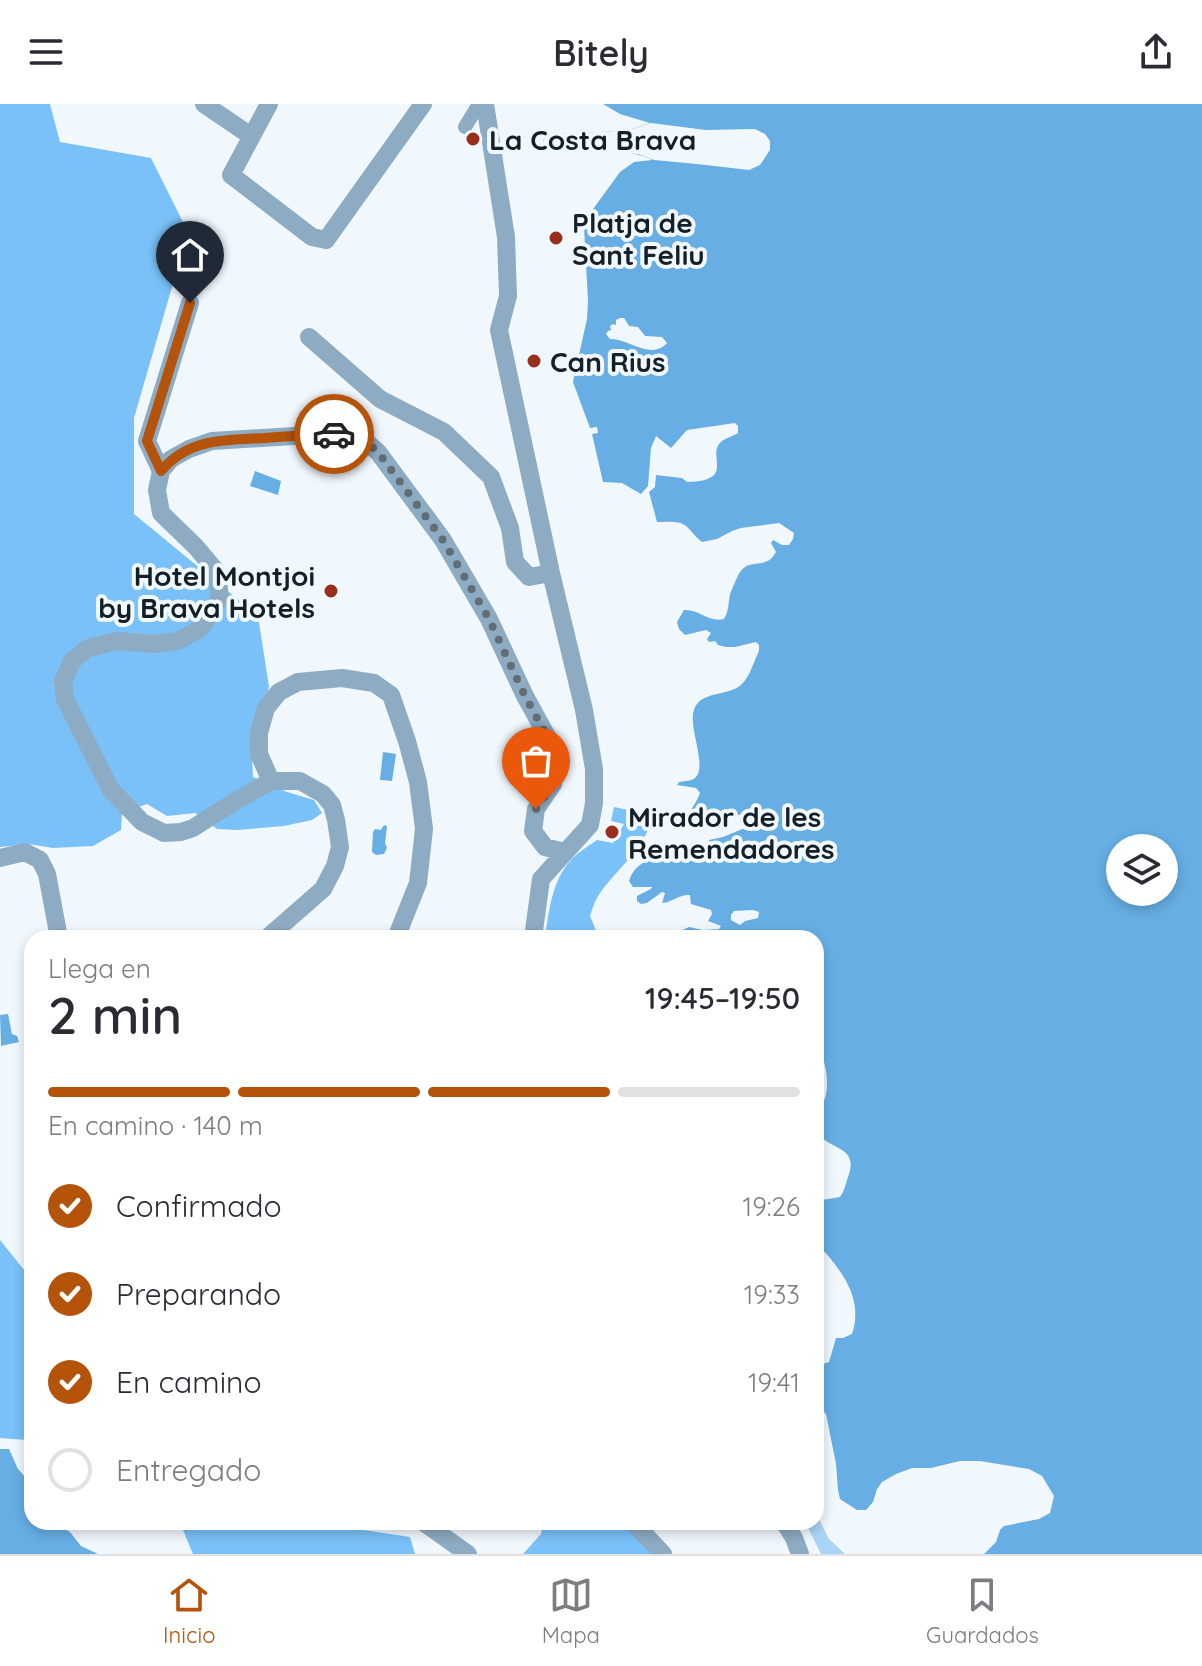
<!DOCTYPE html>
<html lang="es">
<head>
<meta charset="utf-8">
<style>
  body { margin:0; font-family:Quicksand,sans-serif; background:#f2f2f3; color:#2b2b33; height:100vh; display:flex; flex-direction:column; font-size:30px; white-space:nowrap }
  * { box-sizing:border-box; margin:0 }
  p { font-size:26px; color:#7c7c81 }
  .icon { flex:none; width:44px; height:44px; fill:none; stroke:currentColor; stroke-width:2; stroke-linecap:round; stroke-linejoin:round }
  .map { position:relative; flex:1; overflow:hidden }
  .panel { position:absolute; left:24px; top:826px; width:800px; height:600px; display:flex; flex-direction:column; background:#fff; border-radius:24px; box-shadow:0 4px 12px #0003 }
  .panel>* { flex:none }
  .controls { position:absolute; left:1106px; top:730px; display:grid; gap:16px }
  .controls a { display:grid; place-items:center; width:72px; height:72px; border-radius:50%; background:#fff; box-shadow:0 4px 12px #0003; font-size:40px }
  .pin { position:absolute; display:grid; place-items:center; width:68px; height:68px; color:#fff; margin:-82px -34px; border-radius:50% 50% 50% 0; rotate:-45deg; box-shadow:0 0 8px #0007 }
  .pin .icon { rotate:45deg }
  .courier { position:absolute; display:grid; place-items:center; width:80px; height:80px; margin:-40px; border:6px solid #b45309; border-radius:50%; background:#fff; color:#222; box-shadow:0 2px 10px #0007 }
  .overview em { font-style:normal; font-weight:600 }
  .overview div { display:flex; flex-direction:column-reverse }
  .overview { display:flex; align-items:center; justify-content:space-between; height:136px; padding:0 24px }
  h1 { font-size:52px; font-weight:600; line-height:60px }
  .bar { display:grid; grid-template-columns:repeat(4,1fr); gap:12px 8px; align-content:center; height:96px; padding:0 24px }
  .bar i { height:10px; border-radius:6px; background:#e1e1e2 }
  .bar .current { background:#b45309 }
  .bar p { grid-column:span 4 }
  ol { padding:0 24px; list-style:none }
  li { display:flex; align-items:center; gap:24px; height:88px }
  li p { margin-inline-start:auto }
  li .icon { padding:8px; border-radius:50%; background:#b45309; color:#fff; stroke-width:4 }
  li:last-child { color:#7c7c81 }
  li i { width:44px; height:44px; border:4px solid #e1e1e2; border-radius:50% }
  header { display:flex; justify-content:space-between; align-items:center; height:104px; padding:0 24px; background:#fff; font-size:36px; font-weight:600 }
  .menu { display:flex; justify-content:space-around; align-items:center; height:112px; border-top:2px solid #e1e1e2; background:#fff; font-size:22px; color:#7c7c81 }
  .menu a { display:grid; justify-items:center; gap:4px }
  .menu .current { color:#b45309 }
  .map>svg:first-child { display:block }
  .green { fill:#aad4f6 }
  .forest { fill:#79c1f8 }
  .water { fill:#66aee4; fill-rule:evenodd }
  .pier { fill:#f1f8fd }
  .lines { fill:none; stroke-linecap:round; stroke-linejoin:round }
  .pedestrian { stroke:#8dabc3; stroke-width:14 }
  .minor { stroke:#8dabc3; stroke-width:18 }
  .done { stroke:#616c73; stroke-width:8; stroke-dasharray:0 14.4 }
  .route { stroke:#b45309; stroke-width:10 }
  .poi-dot { fill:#982f1d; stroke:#f1f8fd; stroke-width:3 }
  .labels { text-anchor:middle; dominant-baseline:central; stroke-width:8; stroke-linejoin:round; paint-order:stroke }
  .poi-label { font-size:28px; font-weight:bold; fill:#142029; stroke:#f1f8fd; text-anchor:start }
</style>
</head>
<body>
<header><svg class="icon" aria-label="menu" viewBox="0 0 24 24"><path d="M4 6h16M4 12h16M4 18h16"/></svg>Bitely<svg class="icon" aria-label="share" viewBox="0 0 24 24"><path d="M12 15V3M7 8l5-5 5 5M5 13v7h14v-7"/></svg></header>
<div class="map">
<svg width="1202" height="1450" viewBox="0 0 1202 1450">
  <rect width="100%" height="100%" fill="#f1f8fd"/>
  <path class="green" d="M816,1409L829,1435L845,1450H821L805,1418H816Z"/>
  <path class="forest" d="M0,0H50L60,38L151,54L188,128L134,314V410L258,512L269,583L252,652L253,673L287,688L314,696L322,709L312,716L284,722L237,726L217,725L195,709L167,712L147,700L122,709L121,726L93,742L53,744L29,740L0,743Z
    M614,703L651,711C651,741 611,769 597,794C594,799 592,806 590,812L599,834H545C549,806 552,777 571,756C578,748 589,742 597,736L613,739L624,720L611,717Z
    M0,1136L29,1172L32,1173V1341L26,1336L0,1334Z
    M176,1418H329L330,1421L410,1433L415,1450H193L183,1426Z
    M543,1418H622L642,1432L659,1450H523L541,1430Z"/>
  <path class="water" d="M603,0H1202V1450H984L996,1438L1000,1426L1004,1422L1039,1415L1050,1409L1054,1392L1042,1372L1029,1365L980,1357H960L931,1364H912L896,1370L882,1378L877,1385L873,1398L866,1406H857L840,1395L838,1386L836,1360L826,1310L816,1300V1262L829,1258L836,1234H843L852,1230C862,1200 848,1176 830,1154C826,1149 820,1144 817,1139C815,1134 816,1126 816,1120L823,1115V1109L816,1103V1097L840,1093C845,1086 846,1078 849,1070C859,1039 822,1047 817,1024C815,1013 822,1003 825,994C830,977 825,953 816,939V834H676L678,828L689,823L703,826L719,825L721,822L708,817L712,810L711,806L691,800L690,791C679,790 673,798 662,799L665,789L662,788L647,799L641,800L637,797V792L651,785L652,783H633L629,777C637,754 653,759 665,744L674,749L677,755L682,756L702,749L709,736L723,733L752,721L761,722L769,715L761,709L744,712L735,710L725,711L711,721L694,722L688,713C691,704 697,698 700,689L696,684L677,681L679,678C685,677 693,677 696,673C707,661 688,623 694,606C700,586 729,593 742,580C750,572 754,557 759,547V541L756,538L735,543H726L718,541L715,537L709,538L707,535L711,529L706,526L685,531L679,525L677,518L684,506C699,505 709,519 724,515C729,507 728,500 730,491C731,487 738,471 740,468C750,453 766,467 776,448L771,439L773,436L782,441H789L793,435L794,429L779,419L741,424L732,427L717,435L702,438C695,433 692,427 686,422C679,416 666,418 657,418L649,388L655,383L656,371L682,374L687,378C736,377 707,352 720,339C723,335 733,332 738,329V322L735,319L687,326L671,344L656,332L651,344L648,382L641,390L622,379L603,378L592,330L598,329L597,323L590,324L573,278L587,215L588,197L584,123L588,112L620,68L634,58L652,56C639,48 604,45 588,44C572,43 556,47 543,37L545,30L626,27L650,19L620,10ZM620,214H624L629,222L638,223L645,232L662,233L667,239C651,257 628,234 610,235L606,230L608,227L611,226L610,222L613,220L616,221V216ZM1120,744H1164V788H1120ZM753,806L759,808L758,814L745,817L740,821L731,816V811L734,807Z
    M255,367L281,377L278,391L250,382Z
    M383,648L396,650L392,677L380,676Z
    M384,721L387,722L385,739L387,744L384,750L376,751L372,748L373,728L375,725L381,726Z
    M8,910L12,930L17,932L19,938L1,942L0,911Z
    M0,1345H9L18,1365L27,1375L32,1397V1418H47L63,1424L70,1428L81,1442L98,1450H0Z"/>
  <path class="pier" d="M651,19L706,26L755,25L765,30L770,37V46L760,61L749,66L697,60L654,56L638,50L590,44H558L549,42L543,37L545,30L626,27Z"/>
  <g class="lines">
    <path class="pedestrian" d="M465,23L479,0"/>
    <path class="minor" d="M204,0L251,32
      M269,0L231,71L312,133L326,136L423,0
      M485,0L506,133L508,192L499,226L551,469L584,606L594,665V699L590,721L541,775L533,834
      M309,233L380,295L444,328L491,373L510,424L515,458L529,473L551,469
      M161,367L147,337L190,199
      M271,677L259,650V629L266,604L279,588L298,578L342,574L374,579L391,591L407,637L418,678L424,725L418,779L396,834
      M0,754L25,748L40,756L47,770L59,834
      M267,834L323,785L335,762L340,743L336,716L332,701L323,690L300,677H271L237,696L193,724L181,728L164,729L142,718L111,686L65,595L63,577L72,557L88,544L118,537L154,540L178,537L201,524L220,494L217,468L196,443L161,409L157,386L161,367L171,355L189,345L212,337L342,329L363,335L378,348L443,436L489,515L525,592L548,634L556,661L553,680L536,705L533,727L545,743L564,748
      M423,1418L468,1450
      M633,1418L663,1450
      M784,1418L794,1434L800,1450"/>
  </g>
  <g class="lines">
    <path class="done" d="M334,330L342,329L363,335L378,348L443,436L489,515L525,592L548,634L556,661L553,680L536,705"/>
    <path class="route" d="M190,199L147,337L161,367C189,334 225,336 265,334C288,332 311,331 334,330"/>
  </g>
  <g class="poi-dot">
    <circle cx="473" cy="35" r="8"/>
    <circle cx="556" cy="134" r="8"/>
    <circle cx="534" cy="257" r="8"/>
    <circle cx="331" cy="487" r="8"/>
    <circle cx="612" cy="728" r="8"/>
  </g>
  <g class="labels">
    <g class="poi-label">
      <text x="489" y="35">La Costa Brava</text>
      <text x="572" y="118">Platja de<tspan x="572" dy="32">Sant Feliu</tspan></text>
      <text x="550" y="257">Can Rius</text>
      <text x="315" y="471" text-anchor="end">Hotel Montjoi<tspan x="315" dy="32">by Brava Hotels</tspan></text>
      <text x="628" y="712">Mirador de les<tspan x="628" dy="32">Remendadores</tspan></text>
    </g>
  </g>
</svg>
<div class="controls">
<a><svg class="icon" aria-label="layers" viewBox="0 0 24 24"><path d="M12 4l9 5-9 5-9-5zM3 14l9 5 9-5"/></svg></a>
</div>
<div class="pin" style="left:536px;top:705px;background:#ea580c"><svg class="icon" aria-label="bag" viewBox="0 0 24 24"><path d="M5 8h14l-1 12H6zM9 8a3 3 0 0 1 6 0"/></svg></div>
<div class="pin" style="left:190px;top:199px;background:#1f2937"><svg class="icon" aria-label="home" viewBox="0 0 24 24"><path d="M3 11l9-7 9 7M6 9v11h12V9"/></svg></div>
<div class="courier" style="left:334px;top:330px"><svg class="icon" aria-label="car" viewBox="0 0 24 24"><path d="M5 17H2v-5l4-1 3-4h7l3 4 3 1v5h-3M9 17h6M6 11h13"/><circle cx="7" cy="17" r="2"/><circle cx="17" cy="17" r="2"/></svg></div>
<section class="panel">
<div class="overview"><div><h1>2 min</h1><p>Llega en</p></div><em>19:45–19:50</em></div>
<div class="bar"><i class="current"></i><i class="current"></i><i class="current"></i><i></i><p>En camino · 140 m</p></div>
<ol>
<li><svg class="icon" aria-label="check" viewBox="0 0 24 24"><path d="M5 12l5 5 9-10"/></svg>Confirmado<p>19:26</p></li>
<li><svg class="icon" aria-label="check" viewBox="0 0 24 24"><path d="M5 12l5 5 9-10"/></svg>Preparando<p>19:33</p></li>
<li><svg class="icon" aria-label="check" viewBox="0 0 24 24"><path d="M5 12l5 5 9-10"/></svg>En camino<p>19:41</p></li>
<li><i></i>Entregado</li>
</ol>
</section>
</div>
<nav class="menu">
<a class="current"><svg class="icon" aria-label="home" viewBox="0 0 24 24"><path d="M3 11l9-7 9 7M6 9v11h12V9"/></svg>Inicio</a>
<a><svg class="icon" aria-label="map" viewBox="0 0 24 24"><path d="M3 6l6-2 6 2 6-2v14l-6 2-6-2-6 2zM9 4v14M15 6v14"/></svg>Mapa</a>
<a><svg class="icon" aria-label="saved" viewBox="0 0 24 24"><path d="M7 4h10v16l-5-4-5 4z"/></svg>Guardados</a>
</nav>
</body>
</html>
